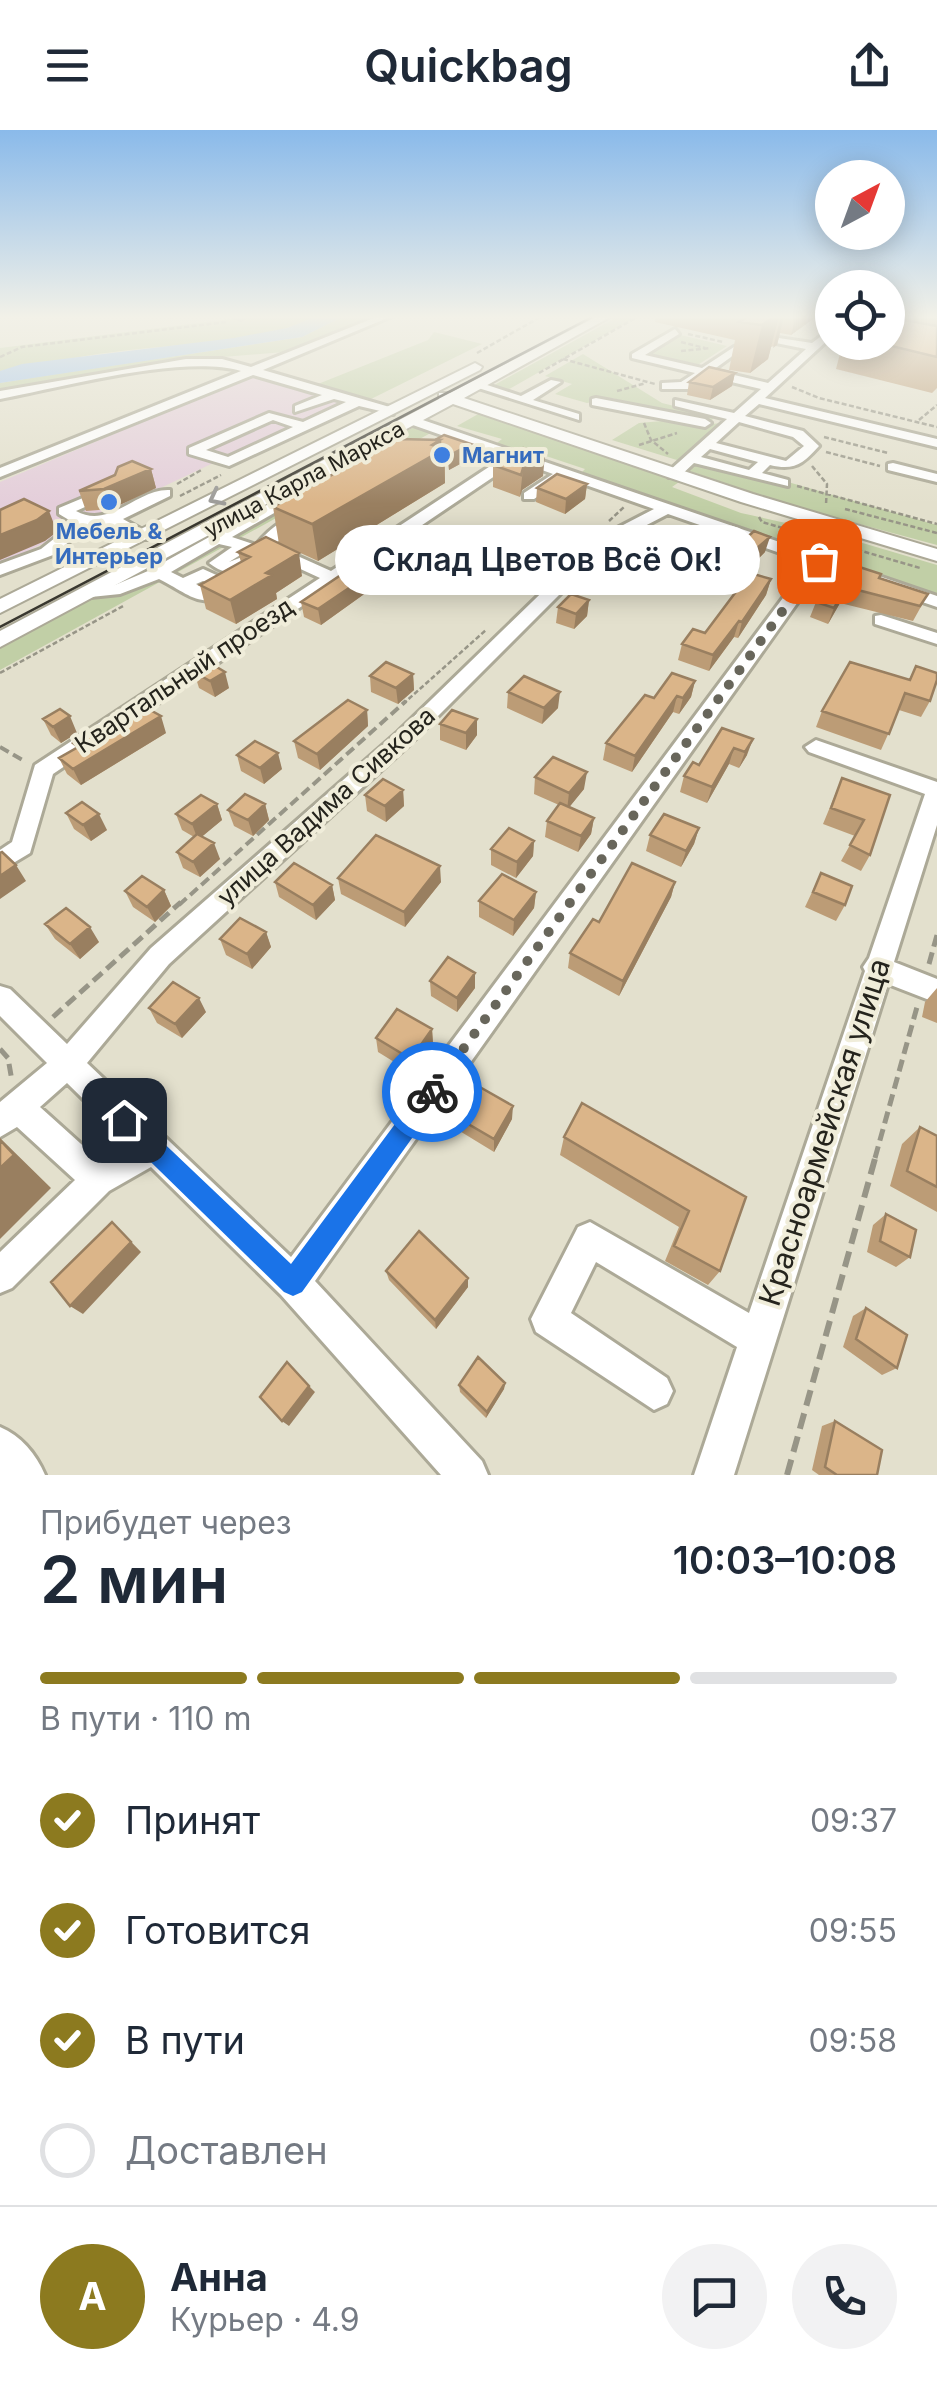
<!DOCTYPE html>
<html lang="ru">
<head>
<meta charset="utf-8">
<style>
  body { margin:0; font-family:Inter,sans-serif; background:#f2f2f3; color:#1f2937; height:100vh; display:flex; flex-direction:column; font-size:38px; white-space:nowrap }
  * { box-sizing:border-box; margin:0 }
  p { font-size:32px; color:#747a83 }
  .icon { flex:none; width:55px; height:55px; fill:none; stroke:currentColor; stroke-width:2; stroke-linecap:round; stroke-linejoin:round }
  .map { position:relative; height:1345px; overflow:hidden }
  .sheet { display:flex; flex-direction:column; background:#fff; flex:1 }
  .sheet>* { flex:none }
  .needle { width:65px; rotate:41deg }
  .fabs { position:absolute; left:815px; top:30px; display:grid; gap:20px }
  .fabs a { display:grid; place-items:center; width:90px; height:90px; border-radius:50%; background:#fff; box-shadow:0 5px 25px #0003; font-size:50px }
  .pin { position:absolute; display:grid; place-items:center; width:85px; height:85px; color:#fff; margin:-42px; border-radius:20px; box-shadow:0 5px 15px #0006 }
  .courier { position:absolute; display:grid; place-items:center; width:100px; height:100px; margin:-50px; border:8px solid #1a73e8; border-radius:50%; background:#fff; color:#222; box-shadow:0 2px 12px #0007 }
  .bubble { position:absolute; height:70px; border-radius:35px; background:#fff; box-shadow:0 5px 25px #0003; font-size:32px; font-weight:600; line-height:70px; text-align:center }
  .headline em { font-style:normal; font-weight:600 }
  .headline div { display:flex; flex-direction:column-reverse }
  .headline { display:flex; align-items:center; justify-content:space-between; height:170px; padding:0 40px }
  h1 { font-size:65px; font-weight:600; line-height:75px }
  .bar { display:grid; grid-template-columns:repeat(4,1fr); gap:15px 10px; align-content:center; height:120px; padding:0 40px }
  .bar i { height:12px; border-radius:8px; background:#e0e1e3 }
  .bar .current { background:#8c7a1f }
  .bar p { grid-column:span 4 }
  .line { display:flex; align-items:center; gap:25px; padding:0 40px; border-top:2px solid #e0e1e3 }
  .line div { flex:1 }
  .round { display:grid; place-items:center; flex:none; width:105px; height:105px; border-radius:52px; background:#f2f2f3 }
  ol { padding:0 40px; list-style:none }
  li { display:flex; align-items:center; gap:30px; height:110px }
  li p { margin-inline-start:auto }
  li .icon { padding:10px; border-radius:50%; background:#8c7a1f; color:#fff; stroke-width:4 }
  li:last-child { color:#747a83 }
  li i { width:55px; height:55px; border:5px solid #e0e1e3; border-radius:50% }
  header { display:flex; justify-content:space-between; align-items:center; height:130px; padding:0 40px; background:#fff; font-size:45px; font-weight:600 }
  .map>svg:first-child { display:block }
  .commercial { fill:#e4ceda }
  .green { fill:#c1cfa6 }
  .water { fill:#9dc2ed }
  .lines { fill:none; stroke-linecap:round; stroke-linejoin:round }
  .minor-casing { stroke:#aca997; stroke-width:6 }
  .major-casing { stroke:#aca997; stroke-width:4 }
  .path-far3 { stroke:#979587; stroke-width:2.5; stroke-dasharray:5 2.5; stroke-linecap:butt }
  .path-far2 { stroke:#979587; stroke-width:4; stroke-dasharray:10 5; stroke-linecap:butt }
  .path-far1 { stroke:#979587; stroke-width:5; stroke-dasharray:12 6; stroke-linecap:butt }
  .path { stroke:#979587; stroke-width:6; stroke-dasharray:16 8; stroke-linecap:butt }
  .minor { fill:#fff; fill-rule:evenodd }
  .major { fill:#fff; fill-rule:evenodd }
  .tram { stroke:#39372f; stroke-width:2.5 }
  .wall { fill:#bc9c76 }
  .shaded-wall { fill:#997f60 }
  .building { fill:#dbb589; stroke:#997f60; stroke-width:2.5 }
  .oneway { stroke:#9d9c99 }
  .route { fill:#1a73e8 }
  .done { stroke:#68665b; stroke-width:10; stroke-dasharray:0 18 }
  .shop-dot { fill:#3f7fe0; stroke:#f0edda; stroke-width:4 }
  .labels { text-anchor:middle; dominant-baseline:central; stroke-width:8; stroke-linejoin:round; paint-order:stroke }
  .far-shop-label { font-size:22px; font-weight:bold; fill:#366cbe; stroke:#f0edda; text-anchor:start }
  .far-street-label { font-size:22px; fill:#25241d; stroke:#f0edda }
  .street-label { font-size:25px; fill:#25241d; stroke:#f0edda }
  .near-street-label { font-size:30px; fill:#25241d; stroke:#f0edda }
</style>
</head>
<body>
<header><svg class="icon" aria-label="menu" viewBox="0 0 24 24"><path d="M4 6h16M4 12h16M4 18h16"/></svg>Quickbag<svg class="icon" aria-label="share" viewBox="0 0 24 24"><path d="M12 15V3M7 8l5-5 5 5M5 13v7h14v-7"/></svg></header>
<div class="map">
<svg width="937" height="1345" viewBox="0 0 937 1345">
  <rect width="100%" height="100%" fill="#e3e0cd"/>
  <path class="commercial" d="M254,245L342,272L0,434V352Z"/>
  <path class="green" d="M254,186H317C266,213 173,214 114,222C76,226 38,236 0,241V218Z
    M344,186H373L284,222L186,230L0,259V253L42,246L302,207Z
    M619,186H638L504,262L489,258Z
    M434,202L482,214L371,269L318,254L428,210Z
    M676,204L727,216L693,238L640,226Z
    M583,224L662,273L715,286L711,291H700L612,268L587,273L555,264L572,254L545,246Z
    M480,283L679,352L672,357L741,383L822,401L937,435V465L579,345L585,339L531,321L512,322L493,316L502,309L457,296Z
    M674,290L694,296L721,293L680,331L612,310L639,293Z
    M418,295L436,300L0,540V517Z
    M701,327L937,395V415L796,377L686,340Z"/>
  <path class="water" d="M317,186H344L302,207L0,253V241L22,234L234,208L287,198Z"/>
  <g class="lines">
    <g class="minor-casing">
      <path id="minor" d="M233,186H246L241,189Z
        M379,186H392L263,240L393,278V284L359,276L229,336L189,324V318L269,283L303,292L346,272L334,269L295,282V276L322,265L253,245L0,347V338L241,241C183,224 63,257 0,269V261L186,229H222L251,237ZM273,290L293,297L228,327L206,320Z
        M832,198V206L765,268L937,309V317L759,274L745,286L803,301L819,316C803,334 794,341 770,335L762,343L788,350V356L694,333L679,347H669V341L727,289L675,276V270L734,283L761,259L706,246L688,259H662V253L681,252L695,243L632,228V224L675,199L679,204L645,225L702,238L734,217L738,222L713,240L768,253L806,219L746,207V203L812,213ZM739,292L793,307L804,316L786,331L716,313ZM710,319L758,332L749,340L701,327Z
        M551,250L561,252L533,270L579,284V290L472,256L478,252L521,266Z
        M596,268L705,289L711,293L705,297L592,275V269Z
        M414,287L937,466V477L822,438L315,1151L482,1331L488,1345H441L281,1165L151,1037L109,1061L12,1158L0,1163V1122L75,1050L17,997L0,1007V972L47,933L0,886V856L10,859L67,914L151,818L398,602L598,408L654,379L566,348L534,369H524V363L553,344L517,331L53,644L30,723L0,741V720L12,712L35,635L320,448L270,425C249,441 231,451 209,433L232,417L219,414L171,442L183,448L203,439L234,453V461C201,481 191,465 159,449L120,464L81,468V460L115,455L148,441L321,345L326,332L331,331L338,335L332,350L232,407L256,415C268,401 286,384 305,386V392L273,415L331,441L504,327L410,294V288ZM668,384L809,433L291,1127L87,933L169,834L412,612L610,414ZM245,422L250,424L229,432ZM203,451L216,457L209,461L196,454ZM67,953L129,1014L100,1031L40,977Z
        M893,333L937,344V352L888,340V334Z
        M109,357L116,361L114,364L76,381C110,400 137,358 170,360V366L123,389L148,403V409H136L109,394L88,396L53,425L0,445V434L41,419L74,393L59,384V378Z
        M881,485L937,503V514L875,494V486Z
        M816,610L937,652V695L894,832L937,849V873L888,854L734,1345H694L737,1217L596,1132L571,1183L667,1248L673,1261L667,1274L654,1280L536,1202L531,1189L578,1097L590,1092L749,1183L865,841L863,837L869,828L925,664L809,622L805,617Z
        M0,1297C21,1306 36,1324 45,1345H0Z"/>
    </g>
    <g class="major-casing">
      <path id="major" d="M598,186H612L464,268L753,364L937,419V431L741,372L453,274L0,517V501L439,269V263H450Z
        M475,233L482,237L480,240L0,483V469Z"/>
    </g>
    <path class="path-far3" d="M167,188L179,186
      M688,204L723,212
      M681,212L705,218
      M681,221L711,218
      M477,223L542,186
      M0,227L22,217L226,192
      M563,229L655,254
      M539,243L639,186
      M792,257L819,268L937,297
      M617,261L646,253
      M919,290L937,275
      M644,293L651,310L668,324
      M824,307L888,323
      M639,315L677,303
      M826,322L880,336
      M812,336L827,354L826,375
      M177,354L203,339
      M797,356L937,394
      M180,366L221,345
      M845,379L937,403
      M759,387L762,392L920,438
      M609,391L624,377
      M0,543L125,475
      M403,574L486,500"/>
    <path class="path-far2" d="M0,617L26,632
      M179,775L406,571"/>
    <path class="path-far1" d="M929,834L937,805
      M53,887L181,772
      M0,919L8,928L12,951
      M875,1028L917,877"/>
    <path class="path" d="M787,1345L876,1025"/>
    <use href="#minor" class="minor"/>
    <use href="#major" class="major"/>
    <path class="tram" d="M0,497L594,186"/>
  </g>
  <path class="wall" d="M656,186H817L791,205L780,203L777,215L771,217L768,229L750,243L729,240L735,210L655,192Z
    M888,186H937V258L932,263L836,239L843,212H888Z
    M735,243L732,256L710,270L687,265L689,252Z
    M398,309L471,314V328L449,340L448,331H445V353L318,431L283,415L302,446L276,463L277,469L236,494L206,479L200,455L241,432L238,422L279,414L273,377Z
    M493,335L543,346L522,360L520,367L493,357Z
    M151,339L156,358L111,379L86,381L79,361Z
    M587,354L585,369L565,384L536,372L537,358Z
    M740,414L765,422L752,435L736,429Z
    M850,434L881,444L880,448L928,464L913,491L840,473L828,494L810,487L816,472Z
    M771,449L766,465L738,508L734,507L709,541L678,530L682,514L705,503Z
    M381,452L321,495L304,487L301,472Z
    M589,470L587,486L574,499L556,493L558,477Z
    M916,536L930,571L921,587L899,580L881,620L816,597L822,581L909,550Z
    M194,542L229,558L215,567L199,558Z
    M413,544L414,560L398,574L371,562L370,546Z
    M695,551L691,567L679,584L673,582L632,642L603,630L606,613L654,568Z
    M508,562L558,578L542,594L507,578Z
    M367,580L368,596L320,640L298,628L294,611Z
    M43,589L77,603L61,613L51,605Z
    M477,589V605L466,620L440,610V594Z
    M722,598L747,625L739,638L729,634L707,673L680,662L684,646L699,635Z
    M166,603L81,655L67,644L59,628L76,618L73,613L95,606Z
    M237,625L282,639L264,654L241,641Z
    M535,647L584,659L569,677L594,688L591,704L578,722L545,707L547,691L559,675L534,664Z
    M842,648L890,665L870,725L861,741L841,731L855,706L823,694Z
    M403,660L404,676L386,692L367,681L365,665Z
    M217,674L222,690L202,706L220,729L200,747L183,738L177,722L194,707L182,700L176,684Z
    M265,674L269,690L253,706L234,696L228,680Z
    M66,683L107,700L91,711L74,699Z
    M699,698L694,714L681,737L646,721L650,705Z
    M534,711L533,726L516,748L491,735V719Z
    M821,743L845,775L836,791L805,777Z
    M338,748L441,752L405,797L341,764Z
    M275,752L332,755L335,770L316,790L279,767Z
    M675,752L671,767L619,866L568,838L570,823Z
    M164,760L171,776L155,792L133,777L125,761Z
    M536,762L534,778L513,806L479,787V771Z
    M45,794L99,812L80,829L55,809Z
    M266,802L271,817L252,839L226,825L220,809Z
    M430,851L475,858L457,882L431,866Z
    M937,858V893L922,887L925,872Z
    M149,878L206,882L182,908L157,893Z
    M432,899L433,914L412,943L378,922L376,908Z
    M458,988L512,989L494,1022L458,1000Z
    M920,997L937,1006V1082L890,1056L902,1014Z
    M564,1007L746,1067L720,1141L708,1155L665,1131L679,1097L560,1025Z
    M886,1084L910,1127L896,1137L867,1122L873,1095Z
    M386,1141L468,1157L436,1199L389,1150Z
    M866,1178L897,1238L882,1245L843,1217L853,1186Z
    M505,1253L504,1259L486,1288L460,1262L459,1255Z
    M835,1291L877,1345H819L812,1340L822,1296Z"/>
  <path class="shaded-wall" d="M775,186H779L768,229L750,243L762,195Z
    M781,186H784L777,215L773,218Z
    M796,186H817L791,205Z
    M735,243L732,256L710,270L713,257Z
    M440,310L444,319L445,353L318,431L312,394Z
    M471,314V328L449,340L448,326Z
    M545,325L543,346L522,360L520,367L523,338Z
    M151,339L156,358L111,379L104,359Z
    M587,354L585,369L565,384L566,369Z
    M49,381L57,402L45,411L0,430V405Z
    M770,407L765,422L752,435L756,419Z
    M299,423L302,446L276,463L277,469L236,494L230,470L266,443Z
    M380,437L381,452L321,495L318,479Z
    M771,449L766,465L738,508L742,492Z
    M846,457L840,473L828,494L834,478Z
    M589,470L587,486L574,499L576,484Z
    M739,491L734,507L709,541L713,525Z
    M225,542L229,558L215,567L210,551Z
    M413,544L414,560L398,574L396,558Z
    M695,551L691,567L679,584L683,568Z
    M560,562L558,578L542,594L544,578Z
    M677,566L673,582L632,642L635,626Z
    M367,580L368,596L320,640L317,624Z
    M70,586L77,603L61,613L53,597Z
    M161,586L166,603L81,655L73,639Z
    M477,589V605L466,620V603Z
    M753,609L747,625L739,638L745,622Z
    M734,618L729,634L707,673L712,657Z
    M278,623L282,639L264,654L260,638Z
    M587,642L584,659L567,680L569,663Z
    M403,660L404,676L386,692L385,676Z
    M217,674L222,690L198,710L192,694Z
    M265,674L269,690L253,706L248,690Z
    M99,684L107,700L91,711L83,695Z
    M594,688L591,704L578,722L581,706Z
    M699,698L694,714L681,737L686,721Z
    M534,711L533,726L516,748L517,732Z
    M214,713L220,729L200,747L193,732Z
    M16,735L26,751L0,769V746Z
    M440,736L441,752L405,797L404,782Z
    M675,752L671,767L619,866L623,851Z
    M332,755L335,770L316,790L313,775Z
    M164,760L171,776L155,792L147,777Z
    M536,762L534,778L513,806L514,790Z
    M90,797L99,812L80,829L70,814Z
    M266,802L271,817L252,839L247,824Z
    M475,843V858L457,882V868Z
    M199,868L206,882L182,908L175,894Z
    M432,899L433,914L412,943L411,929Z
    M513,976L512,989L494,1022V1009Z
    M0,1008L51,1058L0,1109Z
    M112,1092L141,1122L83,1184L70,1176Z
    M468,1148V1157L436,1199L435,1190Z
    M505,1253L504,1259L486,1288L487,1282Z
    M309,1256L315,1262L289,1296L282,1291Z"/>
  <path class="building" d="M749,186H775L762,195L739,192Z
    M888,187L937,196V227L875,212H888Z
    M709,237L735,243L713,257L689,252Z
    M444,305L471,314L448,326L447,317H440V310H435Z
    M398,309L440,310L432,315L444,319L312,394L273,377Z
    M523,318L545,325L523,338L521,345L493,335Z
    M132,331L151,339L104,359L79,361L115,345L118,337Z
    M557,344L587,354L566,369L537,358Z
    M24,369L49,381L37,390L0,405V380Z
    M754,401L770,407L756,419L740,414Z
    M266,407L299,423L266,443L272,445L230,470L200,455L250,427L238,422Z
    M363,430L380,437L318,479L301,472Z
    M850,434L881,444L879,448L928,464L920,476L846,457L834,478L816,472Z
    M750,443L771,449L742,492L739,491L713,525L682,514L693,499L705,503Z
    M571,464L589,470L576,484L558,477Z
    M386,532L413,544L396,558L370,546Z
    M850,532L910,550L916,536L937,543V550L930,571L905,563L889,604L822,581Z
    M210,533L225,542L210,551L194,542Z
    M672,543L695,551L683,568L677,566L635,626L606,613L645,565L654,568Z
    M524,546L560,562L544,578L508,562Z
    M348,570L367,580L317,624L294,611Z
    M143,576L161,586L73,639L59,628L78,617L73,613L90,602L95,606Z
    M60,579L70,586L53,597L43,589Z
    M452,580L477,589L466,603L440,594Z
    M722,598L753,609L745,622L734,618L712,657L684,646L693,632L699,635Z
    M255,611L278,623L260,638L237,625Z
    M553,627L587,642L569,663L535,647Z
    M842,648L890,665L870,725L850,715L864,690L831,678Z
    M383,649L403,660L385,676L365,665Z
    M245,664L265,674L248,690L228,680Z
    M201,665L217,674L192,694L176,684Z
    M82,672L99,684L83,695L66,683Z
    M560,673L594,688L581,706L547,691Z
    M664,684L699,698L686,721L650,705Z
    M509,698L534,711L517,732L491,719Z
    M197,704L214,713L193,732L177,722Z
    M376,705L440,736L404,782L338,748Z
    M2,722L16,735L0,746V723Z
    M294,733L332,755L313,775L275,752Z
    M632,733L675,752L623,851L570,823L593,789L599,792Z
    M821,743L852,756L845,775L813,762Z
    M502,744L536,762L514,790L479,771Z
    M142,746L164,760L147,777L125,761Z
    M66,778L90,797L70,814L45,794Z
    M240,788L266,802L247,824L220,809Z
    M448,827L475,843L457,868L430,851Z
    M173,852L199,868L175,894L149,878Z
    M397,879L432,899L411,929L376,908Z
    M478,956L513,976L494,1009L458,988Z
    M582,973L746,1067L720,1141L674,1116L689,1081L564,1007Z
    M920,997L937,1006V1057L907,1041Z
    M0,1010L14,1025L0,1038Z
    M886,1084L916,1100L910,1127L880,1111Z
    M112,1092L131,1112L70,1176L51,1152Z
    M419,1101L468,1148L435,1190L386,1141Z
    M866,1178L907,1205L897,1238L856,1209Z
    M478,1227L505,1253L487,1282L459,1255Z
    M287,1232L309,1256L282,1291L260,1267Z
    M835,1291L882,1320L877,1345H837L825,1337Z"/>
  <defs><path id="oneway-chevron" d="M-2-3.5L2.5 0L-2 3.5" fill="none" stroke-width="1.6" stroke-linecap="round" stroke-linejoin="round" transform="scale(2.5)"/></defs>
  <use class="oneway" href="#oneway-chevron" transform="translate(216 368) rotate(153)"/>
  <linearGradient id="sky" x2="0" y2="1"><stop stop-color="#8abaea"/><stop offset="0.5" stop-color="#f2f1e8"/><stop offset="1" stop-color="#f2f1e8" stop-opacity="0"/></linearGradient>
  <rect width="937" height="374" fill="url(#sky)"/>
  <path class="route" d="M432,952L440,955L443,962L440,969L302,1162L293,1166L284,1162L116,998L113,990L116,983L124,979L132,983L291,1134L424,955Z"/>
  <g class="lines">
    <path class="done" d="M432,962L819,431"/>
  </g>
  <g class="shop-dot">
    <circle cx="442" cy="325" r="10"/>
    <circle cx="109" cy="372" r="10"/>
  </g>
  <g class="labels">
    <g class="far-shop-label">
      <text x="462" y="325">Магнит</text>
      <text x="109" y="401" text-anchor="middle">Мебель &amp;<tspan x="109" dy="25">Интерьер</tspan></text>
    </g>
    <g class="far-street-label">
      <text transform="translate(304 349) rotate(-28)">улица Карла Маркса</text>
    </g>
    <g class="street-label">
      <text transform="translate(184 545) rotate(-34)">Квартальный проезд</text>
      <text transform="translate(326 676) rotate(-42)">улица Вадима Сивкова</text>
    </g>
    <g class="near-street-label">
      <text transform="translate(824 1002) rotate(-72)">Красноармейская улица</text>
    </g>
  </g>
</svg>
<div class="fabs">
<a><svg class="needle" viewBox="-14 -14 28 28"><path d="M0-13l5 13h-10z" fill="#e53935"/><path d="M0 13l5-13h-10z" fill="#747a83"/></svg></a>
<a><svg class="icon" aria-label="locate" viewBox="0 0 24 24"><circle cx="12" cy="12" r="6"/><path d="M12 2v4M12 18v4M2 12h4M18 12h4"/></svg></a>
</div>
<div class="pin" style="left:819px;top:431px;background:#ea580c"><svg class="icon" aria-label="bag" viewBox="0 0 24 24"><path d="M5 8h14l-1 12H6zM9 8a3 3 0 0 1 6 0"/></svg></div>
<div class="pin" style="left:124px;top:990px;background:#1f2937"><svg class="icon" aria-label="home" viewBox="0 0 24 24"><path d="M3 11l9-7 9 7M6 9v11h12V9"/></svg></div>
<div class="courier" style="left:432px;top:962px"><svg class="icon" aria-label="bike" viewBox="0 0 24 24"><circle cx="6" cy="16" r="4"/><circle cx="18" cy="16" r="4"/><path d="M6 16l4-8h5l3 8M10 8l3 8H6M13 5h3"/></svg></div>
<div class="bubble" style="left:335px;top:395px;width:425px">Склад Цветов Всё Ок!</div>
</div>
<section class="sheet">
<div class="headline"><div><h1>2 мин</h1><p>Прибудет через</p></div><em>10:03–10:08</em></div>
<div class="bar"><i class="current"></i><i class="current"></i><i class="current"></i><i></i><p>В пути · 110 m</p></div>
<ol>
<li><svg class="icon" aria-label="check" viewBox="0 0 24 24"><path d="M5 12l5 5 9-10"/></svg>Принят<p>09:37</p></li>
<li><svg class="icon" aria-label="check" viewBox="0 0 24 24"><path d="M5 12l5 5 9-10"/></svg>Готовится<p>09:55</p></li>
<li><svg class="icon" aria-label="check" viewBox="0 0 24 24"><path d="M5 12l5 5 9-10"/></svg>В пути<p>09:58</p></li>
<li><i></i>Доставлен</li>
</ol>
<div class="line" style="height:180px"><b class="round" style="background:#8c7a1f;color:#fff">А</b><div><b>Анна</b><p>Курьер · 4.9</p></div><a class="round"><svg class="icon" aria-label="chat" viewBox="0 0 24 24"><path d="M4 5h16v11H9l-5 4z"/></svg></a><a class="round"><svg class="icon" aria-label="phone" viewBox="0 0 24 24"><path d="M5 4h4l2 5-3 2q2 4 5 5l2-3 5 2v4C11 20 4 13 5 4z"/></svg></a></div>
</section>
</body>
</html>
